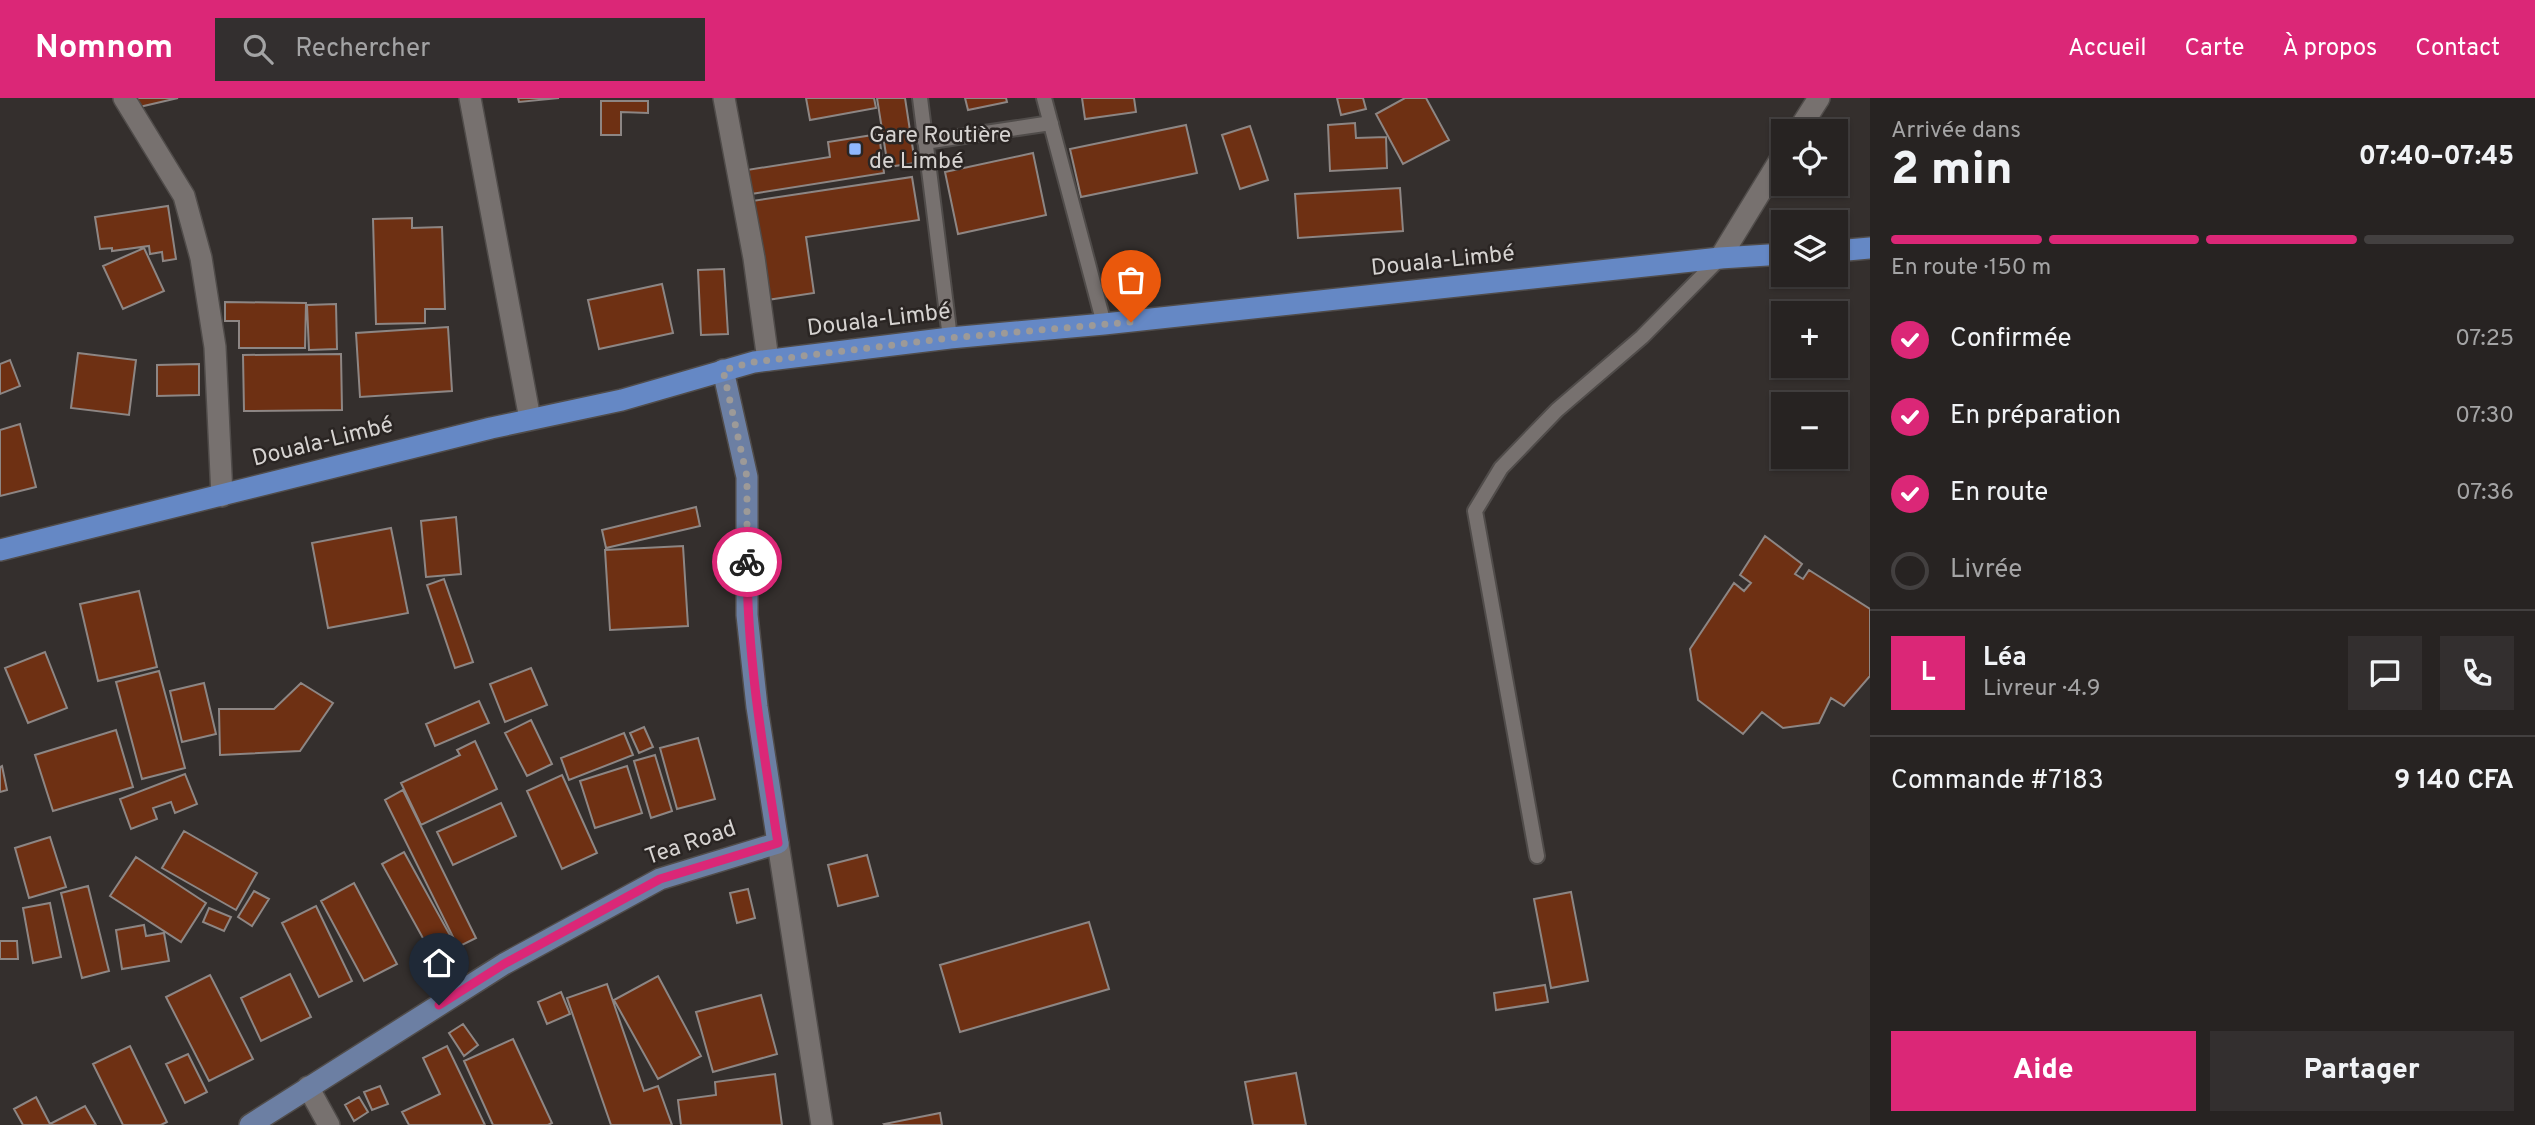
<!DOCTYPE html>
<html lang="fr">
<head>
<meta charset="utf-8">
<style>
  body { margin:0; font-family:Overpass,sans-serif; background:#332f2f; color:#f1f3f6; height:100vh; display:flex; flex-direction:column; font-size:26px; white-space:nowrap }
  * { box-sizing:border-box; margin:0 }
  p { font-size:23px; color:#a4a4a5 }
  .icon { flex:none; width:38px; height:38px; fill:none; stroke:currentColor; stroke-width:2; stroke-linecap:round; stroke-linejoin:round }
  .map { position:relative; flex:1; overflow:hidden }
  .drawer { display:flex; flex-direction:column; background:#272322; width:665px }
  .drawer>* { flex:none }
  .fabs { position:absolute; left:1771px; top:21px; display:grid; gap:14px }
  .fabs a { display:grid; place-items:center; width:77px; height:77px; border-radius:0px; background:#272322; box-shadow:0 2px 5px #0004,0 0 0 2px #434040; font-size:35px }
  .pin { position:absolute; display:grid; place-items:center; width:60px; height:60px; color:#fff; margin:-72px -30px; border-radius:50% 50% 50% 0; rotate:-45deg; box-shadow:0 0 7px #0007 }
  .pin .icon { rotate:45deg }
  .courier { position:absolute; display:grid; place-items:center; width:70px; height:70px; margin:-35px; border:5px solid #db2777; border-radius:50%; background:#fff; color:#222; box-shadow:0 2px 9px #0007 }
  .head em { font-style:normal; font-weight:800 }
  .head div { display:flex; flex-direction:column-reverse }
  .head { display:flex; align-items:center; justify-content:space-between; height:119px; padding:0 21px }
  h1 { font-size:46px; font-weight:800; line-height:52px }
  .bar { display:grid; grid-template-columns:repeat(4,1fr); gap:10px 7px; align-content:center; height:84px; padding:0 21px }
  .bar i { height:9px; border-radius:5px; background:#434040 }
  .bar .selected { background:#db2777 }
  .bar p { grid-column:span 4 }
  .line { display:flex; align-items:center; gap:18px; padding:0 21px; border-top:2px solid #434040 }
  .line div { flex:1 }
  .round { display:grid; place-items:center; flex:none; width:74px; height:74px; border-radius:0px; background:#332f2f }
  ol { padding:0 21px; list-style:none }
  li { display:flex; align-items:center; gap:21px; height:77px }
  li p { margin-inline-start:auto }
  li .icon { padding:7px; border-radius:50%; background:#db2777; color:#fff; stroke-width:4 }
  li:last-child { color:#a4a4a5 }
  li i { width:38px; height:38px; border:4px solid #434040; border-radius:50% }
  .action { display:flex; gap:14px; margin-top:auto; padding:14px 21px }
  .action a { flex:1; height:80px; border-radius:0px; background:#db2777; color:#fff; font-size:28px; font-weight:800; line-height:80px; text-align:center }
  .action a+a { background:#332f2f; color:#f1f3f6 }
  header { display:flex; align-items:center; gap:42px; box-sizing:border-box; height:98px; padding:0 35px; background:#db2777; color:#fff }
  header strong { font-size:33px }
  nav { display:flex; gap:38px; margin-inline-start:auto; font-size:24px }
  .search { width:490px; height:63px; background:#332f2f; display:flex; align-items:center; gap:18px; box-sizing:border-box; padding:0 24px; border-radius:0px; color:#a4a4a5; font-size:26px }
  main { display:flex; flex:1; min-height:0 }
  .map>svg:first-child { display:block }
  .building { fill:#6e3013; stroke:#8d8684; stroke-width:2 }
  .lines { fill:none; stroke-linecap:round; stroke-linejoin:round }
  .lane-casing { stroke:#504c4a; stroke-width:18 }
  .street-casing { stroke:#504c4a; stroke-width:24 }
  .primary-casing { stroke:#504c4a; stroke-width:24 }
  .highway-casing { stroke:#504c4a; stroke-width:24 }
  .lane { stroke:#77716f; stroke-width:14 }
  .street { stroke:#77716f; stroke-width:21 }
  .primary { stroke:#6c7fa3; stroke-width:21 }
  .highway { stroke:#6588c5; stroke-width:21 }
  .done { stroke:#9d9a98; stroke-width:7; stroke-dasharray:0 12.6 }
  .route { stroke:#db2777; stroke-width:9 }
  .poi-dot { fill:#90b8fd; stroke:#2a2523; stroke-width:2.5 }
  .labels { text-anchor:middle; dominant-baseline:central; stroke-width:5; stroke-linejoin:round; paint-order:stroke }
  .poi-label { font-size:23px; fill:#d6d3d1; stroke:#2a2523; text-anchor:start }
  .street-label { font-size:23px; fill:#d6d3d1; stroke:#2a2523 }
</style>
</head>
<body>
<header>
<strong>Nomnom</strong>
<div class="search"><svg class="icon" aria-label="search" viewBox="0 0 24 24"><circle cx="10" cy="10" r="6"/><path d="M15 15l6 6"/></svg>Rechercher</div>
<nav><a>Accueil</a><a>Carte</a><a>À propos</a><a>Contact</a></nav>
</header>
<main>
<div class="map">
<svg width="1870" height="1027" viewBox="0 0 1870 1027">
  <rect width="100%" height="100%" fill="#342f2d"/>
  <path class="building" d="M132,0H178L135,10Z
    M518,0H559L519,4Z
    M806,0H874L876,10L810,22Z
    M877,0H905L915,65L888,69Z
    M965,0H1006L1007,4L968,12Z
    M1082,0H1134L1136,14L1085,21Z
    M1337,0H1363L1366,11L1341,17Z
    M1405,0H1426L1449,42L1403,66L1376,16Z
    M601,3H648V15L621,14V37H601Z
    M1355,25L1356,40L1386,39L1387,70L1330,73L1328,27Z
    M1186,27L1197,75L1081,99L1070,51Z
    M1250,28L1268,82L1240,91L1222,37Z
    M879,36L884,75L751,96L747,72L830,59L828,44Z
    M1033,55L1046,117L958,136L945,74Z
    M912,79L919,122L806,139L814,195L767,202L752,103Z
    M1400,90L1403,133L1298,140L1295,96Z
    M168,108L176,161L163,163L162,154L150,156L149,148L112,153V150L100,151L95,119Z
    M412,120V130L442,129L445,211H425V225L376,226L373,121Z
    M144,150L164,193L123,211L103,168Z
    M724,171L728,236L701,237L698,172Z
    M662,186L673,235L599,251L588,202Z
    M225,204L306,205L305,250H239V223H225Z
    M336,206L337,251L309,252L307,207Z
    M448,229L452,293L360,299L356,235Z
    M78,255L136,262L129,317L71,310Z
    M341,256L342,312L244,313L243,257Z
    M10,262L20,288L0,296V266Z
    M199,266V297L157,298V267Z
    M20,326L36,389L0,398V332Z
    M696,409L700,428L606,450L602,432Z
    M456,419L461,476L426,479L421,423Z
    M391,430L408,515L328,530L312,445Z
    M1765,438L1802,466L1795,476L1803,481L1809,472L1870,511V578L1844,608L1831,600L1819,625L1783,630L1762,614L1743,636L1698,602L1690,551L1734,485L1744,493L1751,485L1740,477Z
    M683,448L688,528L610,532L605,452Z
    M444,481L473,564L455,570L427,487Z
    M139,493L157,569L98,583L80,506Z
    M45,554L67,610L28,625L5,570Z
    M531,570L547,607L505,624L490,586Z
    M159,573L185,670L142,681L116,584Z
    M204,585L216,636L182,644L170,593Z
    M301,585L333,605L300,653L220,657L219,611H274Z
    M479,603L489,625L435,648L426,626Z
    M531,622L552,666L527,678L505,635Z
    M644,629L653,649L639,655L630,635Z
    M116,632L133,689L53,713L35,657Z
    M624,635L633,657L569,682L561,660Z
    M698,640L715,701L677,711L660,650Z
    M475,643L497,691L421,727L401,685L460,657L457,652Z
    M655,657L672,713L651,720L634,663Z
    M2,668L7,692L0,694V669Z
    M627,668L642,715L595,730L580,683Z
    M185,676L197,706L175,715L171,704L153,710L157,721L131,731L120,701Z
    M562,677L597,755L562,771L527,693Z
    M403,692L476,840L458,849L385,702Z
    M501,705L516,738L453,767L437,734Z
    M184,733L257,775L236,812L162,770Z
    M50,739L66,789L29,800L15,750Z
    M404,754L457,850L435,862L382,766Z
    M867,757L878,798L838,808L828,767Z
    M136,759L206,805L181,844L110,798Z
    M354,785L397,866L364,883L321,803Z
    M88,788L109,873L82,880L61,795Z
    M748,791L755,820L737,825L730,795Z
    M254,793L269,801L252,828L238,819Z
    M1571,794L1588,883L1551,890L1534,801Z
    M50,805L61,859L33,865L23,810Z
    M316,808L352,883L319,899L282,825Z
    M209,810L231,819L224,833L203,824Z
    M1089,824L1109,891L960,934L940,867Z
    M144,827L146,838L164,835L169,863L122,871L116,832Z
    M0,843H17L18,861H0Z
    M290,876L311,919L261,943L241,900Z
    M210,877L253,961L209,983L166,899Z
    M658,878L701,958L658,981L614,902Z
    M607,886L644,993L658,988L672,1027H611L567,900Z
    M1545,887L1548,904L1496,912L1494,895Z
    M561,894L570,916L547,926L538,904Z
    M761,897L777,956L713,974L696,914Z
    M463,926L478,947L464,958L449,935Z
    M513,941L552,1025L548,1027H493L464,963Z
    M130,948L167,1024L161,1027H123L93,966Z
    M447,948L485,1027H409L402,1014L440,996L423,960Z
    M188,956L207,994L185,1005L166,966Z
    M1296,975L1306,1027H1253L1245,984Z
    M775,976L782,1027H681L678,1002L716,997L715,984Z
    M380,988L388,1006L372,1012L364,994Z
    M36,999L50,1026L85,1008L96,1027H23L14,1011Z
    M359,999L368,1014L354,1023L345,1007Z
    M940,1015L942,1027H885L884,1026Z"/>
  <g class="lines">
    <g class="lane-casing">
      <path id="lane" d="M920,0L950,240
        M1044,0L1104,226
        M925,44L1051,25
        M1537,758L1475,413L1501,370L1557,312L1642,239L1720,160"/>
    </g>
    <g class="street-casing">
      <path id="street" d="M124,0L184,98L201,160L215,249L222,398
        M470,0L530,321
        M724,0L754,160L768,262
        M1798,33L1819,0
        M1720,160L1783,57
        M778,745L822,1027
        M308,989L329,1027"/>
    </g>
    <g class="primary-casing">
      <path id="primary" d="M250,1027L504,866L660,781L778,745L757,609L747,517V379L723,272"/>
    </g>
    <g class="highway-casing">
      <path id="highway" d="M1836,153L1870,150
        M0,452L491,330L622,302L754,264L950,240L1104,226L1720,160L1783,156"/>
    </g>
    <use href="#lane" class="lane"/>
    <use href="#street" class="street"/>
    <use href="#primary" class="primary"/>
    <use href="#highway" class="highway"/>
  </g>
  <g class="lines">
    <path class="done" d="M747,464V379L723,272L754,264L950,240L1131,224"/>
    <path class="route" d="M439,907L504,866L660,781L778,745C763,651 747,559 747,464"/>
  </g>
  <rect class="poi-dot" x="848" y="44" width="14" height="14" rx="3.5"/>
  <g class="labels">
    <g class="poi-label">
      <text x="869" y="38">Gare Routière<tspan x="869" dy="26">de Limbé</tspan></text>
    </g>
    <g class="street-label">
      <text transform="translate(1443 164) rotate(-6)">Douala-Limbé</text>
      <text transform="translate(879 223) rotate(-7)">Douala-Limbé</text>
      <text transform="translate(323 345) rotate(-14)">Douala-Limbé</text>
      <text transform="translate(691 746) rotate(-19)">Tea Road</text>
    </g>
  </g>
</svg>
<div class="fabs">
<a><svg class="icon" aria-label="locate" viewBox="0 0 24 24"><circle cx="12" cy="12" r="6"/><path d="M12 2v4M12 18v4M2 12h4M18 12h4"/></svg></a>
<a><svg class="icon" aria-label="layers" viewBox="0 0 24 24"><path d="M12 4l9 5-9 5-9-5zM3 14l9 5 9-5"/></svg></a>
<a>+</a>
<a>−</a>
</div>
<div class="pin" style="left:1131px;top:224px;background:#ea580c"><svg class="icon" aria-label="bag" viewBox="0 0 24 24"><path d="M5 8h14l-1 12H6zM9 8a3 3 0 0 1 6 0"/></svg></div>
<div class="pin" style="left:439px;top:907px;background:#1f2937"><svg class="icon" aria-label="home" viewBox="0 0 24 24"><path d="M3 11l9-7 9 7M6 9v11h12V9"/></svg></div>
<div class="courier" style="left:747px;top:464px"><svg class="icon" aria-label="bike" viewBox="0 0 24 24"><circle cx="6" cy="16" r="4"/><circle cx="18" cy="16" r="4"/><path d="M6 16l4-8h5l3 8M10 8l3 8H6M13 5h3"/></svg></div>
</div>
<section class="drawer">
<div class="head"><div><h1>2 min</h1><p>Arrivée dans</p></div><em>07:40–07:45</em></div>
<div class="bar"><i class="selected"></i><i class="selected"></i><i class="selected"></i><i></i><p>En route · 150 m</p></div>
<ol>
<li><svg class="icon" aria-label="check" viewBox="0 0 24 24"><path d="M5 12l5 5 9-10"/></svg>Confirmée<p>07:25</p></li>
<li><svg class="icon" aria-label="check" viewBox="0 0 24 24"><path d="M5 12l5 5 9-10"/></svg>En préparation<p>07:30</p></li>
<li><svg class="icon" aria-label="check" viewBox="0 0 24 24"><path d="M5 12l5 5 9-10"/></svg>En route<p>07:36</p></li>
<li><i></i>Livrée</li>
</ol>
<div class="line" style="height:126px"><b class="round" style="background:#db2777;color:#fff">L</b><div><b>Léa</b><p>Livreur · 4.9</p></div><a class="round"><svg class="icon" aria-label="chat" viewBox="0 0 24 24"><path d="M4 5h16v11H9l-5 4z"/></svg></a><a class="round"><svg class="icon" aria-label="phone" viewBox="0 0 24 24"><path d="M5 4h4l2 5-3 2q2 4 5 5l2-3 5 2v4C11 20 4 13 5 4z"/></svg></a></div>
<div class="line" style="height:91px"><div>Commande #7183</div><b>9 140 CFA</b></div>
<div class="action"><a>Aide</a><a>Partager</a></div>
</section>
</main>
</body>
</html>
